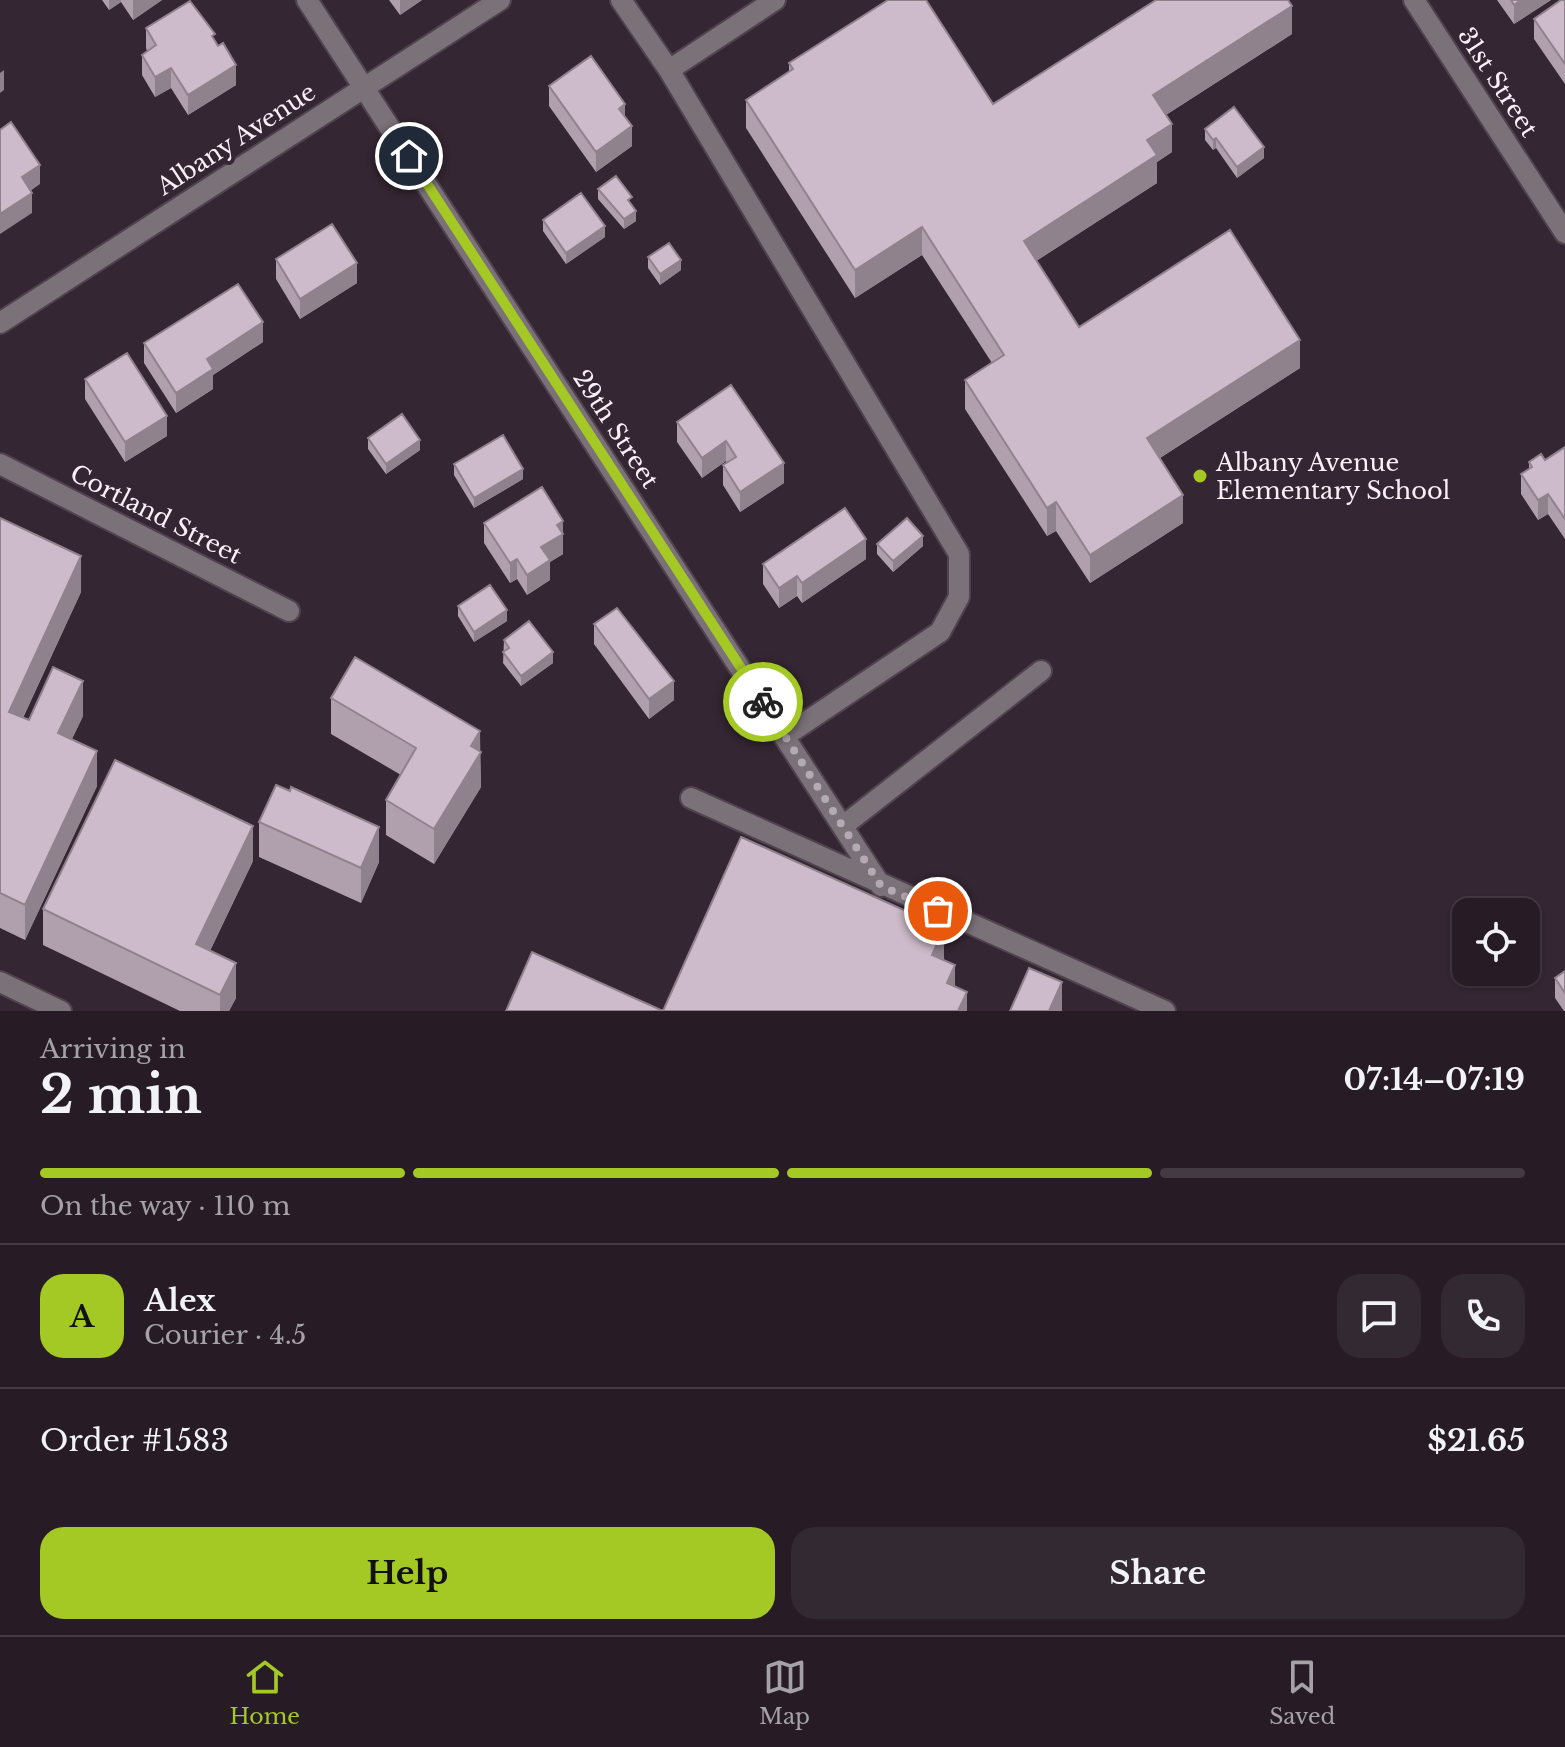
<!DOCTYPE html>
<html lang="en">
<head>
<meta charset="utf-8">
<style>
  body { margin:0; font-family:"Libre Baskerville",serif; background:#332932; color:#f1f3f6; height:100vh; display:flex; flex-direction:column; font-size:30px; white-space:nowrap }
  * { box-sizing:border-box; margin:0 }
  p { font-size:26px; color:#a4a1a7 }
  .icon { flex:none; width:44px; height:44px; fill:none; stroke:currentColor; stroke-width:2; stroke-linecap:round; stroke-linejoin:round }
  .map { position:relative; height:1011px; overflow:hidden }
  .panel { display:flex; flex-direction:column; background:#271c26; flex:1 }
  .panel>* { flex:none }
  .tools { position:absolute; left:1452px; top:898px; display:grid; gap:16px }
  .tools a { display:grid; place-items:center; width:88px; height:88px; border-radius:16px; background:#271c26; box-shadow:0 2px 6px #0004,0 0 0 2px #433a43; font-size:40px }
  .pin { position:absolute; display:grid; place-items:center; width:68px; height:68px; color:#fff; margin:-34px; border:4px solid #fff; border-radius:50%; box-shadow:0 2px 8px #0007 }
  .courier { position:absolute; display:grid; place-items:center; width:80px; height:80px; margin:-40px; border:6px solid #a4c824; border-radius:50%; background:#fff; color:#222; box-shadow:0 2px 10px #0007 }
  .summary em { font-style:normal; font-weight:700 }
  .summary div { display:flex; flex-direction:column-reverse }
  .summary { display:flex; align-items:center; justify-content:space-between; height:136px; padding:0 40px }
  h1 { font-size:52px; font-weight:700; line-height:60px }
  .bar { display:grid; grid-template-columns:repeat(4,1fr); gap:12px 8px; align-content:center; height:96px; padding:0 40px }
  .bar i { height:10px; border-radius:6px; background:#433a43 }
  .bar .active { background:#a4c824 }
  .bar p { grid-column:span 4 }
  .line { display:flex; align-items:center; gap:20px; padding:0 40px; border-top:2px solid #433a43 }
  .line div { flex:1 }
  .round { display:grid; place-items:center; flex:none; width:84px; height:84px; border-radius:24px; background:#332932 }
  .action { display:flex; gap:16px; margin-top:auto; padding:16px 40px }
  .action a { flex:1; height:92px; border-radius:24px; background:#a4c824; color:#111; font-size:32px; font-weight:700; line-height:92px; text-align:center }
  .action a+a { background:#332932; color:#f1f3f6 }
  .dock { display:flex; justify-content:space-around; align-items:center; height:112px; border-top:2px solid #433a43; background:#271c26; font-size:22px; color:#a4a1a7 }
  .dock a { display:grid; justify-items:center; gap:4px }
  .dock .active { color:#a4c824 }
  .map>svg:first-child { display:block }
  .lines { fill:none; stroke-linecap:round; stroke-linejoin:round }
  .minor-casing { stroke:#50424e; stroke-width:24 }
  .minor { stroke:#7a7278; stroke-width:20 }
  .wall { fill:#b0a0ae }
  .shaded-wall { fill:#90828d }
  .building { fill:#cdbaca; stroke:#90828d; stroke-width:2 }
  .done { stroke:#b5a9b3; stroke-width:8; stroke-dasharray:0 14.4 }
  .route { stroke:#a4c824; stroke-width:10 }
  .poi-dot { fill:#a4c824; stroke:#342632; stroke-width:3 }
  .labels { text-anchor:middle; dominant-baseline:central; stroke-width:8; stroke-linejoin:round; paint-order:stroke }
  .street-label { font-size:24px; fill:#faf0f8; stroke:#342632 }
  .poi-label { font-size:24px; fill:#faf0f8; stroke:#342632; text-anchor:start }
</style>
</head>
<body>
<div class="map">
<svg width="1565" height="1011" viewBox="0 0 1565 1011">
  <rect width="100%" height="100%" fill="#342632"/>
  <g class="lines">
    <g class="minor-casing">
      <path id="minor" d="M307,0L881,886
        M621,0L669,70L775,0
        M1414,0L1565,233
        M669,70L959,554V597L940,632L785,736
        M0,323L500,0
        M0,464L289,611
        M691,798L1165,1011
        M843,826L1041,671
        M0,982L61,1011"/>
    </g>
    <use href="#minor" class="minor"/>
  </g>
  <path class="wall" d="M102,0H162L133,20L121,2L109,10Z
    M389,0H422L400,15Z
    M1497,0H1551L1514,24Z
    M1565,0V84L1534,39V19Z
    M146,28L215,41L236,85L188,115L171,88L155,97L142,75V55L147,51L146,48Z
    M1292,34L1166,115L1172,152L1157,162V183L1036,261L1079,327L1300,368L1160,458L1183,523L1090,583L1056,531L1047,536L965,409V380L992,363L922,255L855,298L746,128V100L789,72V63L993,104Z
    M549,86L625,118L632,146L596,172L549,106Z
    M1205,129L1264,158L1237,178L1216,148L1213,150L1205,140Z
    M598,189L632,204L636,221L624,229L598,199Z
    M543,220L605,237L566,264L543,231Z
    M648,257L681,270L660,285L648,268Z
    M276,259L357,283L300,319L276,279Z
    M263,342L213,375V389L176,413L144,363V343Z
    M85,379L167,436L125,462L85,399Z
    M731,385L784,483L740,512L723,485V465L727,463L726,461L702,478L677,442V422Z
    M368,438L420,450L386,474L368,449Z
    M1565,447V539L1548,514L1538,520L1521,494V474L1529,469V462L1545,460Z
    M454,464L523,479L474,508L454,475Z
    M0,518L81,592L23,718L29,720L83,716L72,739L97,786L25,940L0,928Z
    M563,521V554L550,562V580L527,595L517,579L510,583L484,543V523Z
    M877,544L923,546L893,572L877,554Z
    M866,559L802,603L797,596L779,608L763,584V564Z
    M458,606L507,621L474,642L458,616Z
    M594,624L674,700L649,719L594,644Z
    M504,640L553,663L521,686L503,663Z
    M331,698L480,751L481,787L434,864L386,835V800L401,775L331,734Z
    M259,822L379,862L361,903L259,857Z
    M253,861L210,951L236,998L229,1011H180L43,945V909Z
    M1565,971V1011H1564L1555,998V978Z"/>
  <path class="shaded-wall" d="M109,0H121V2L109,10Z
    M133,0H162L133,20Z
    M400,0H422L400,15Z
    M1521,0H1551L1514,24V5Z
    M1292,6V34L1153,123V95Z
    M236,65V85L188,115V95Z
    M171,68V88L155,97V77Z
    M4,70V90L0,93V73Z
    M625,104V124L619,109Z
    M1172,124V152L1157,162V183L1024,269V241L1147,140Z
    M632,126V146L596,172V152Z
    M1216,138V148L1213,150V140Z
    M1264,147V158L1237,178V167Z
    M40,165V184L22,197V177Z
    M32,193V213L0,234V214Z
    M636,211V221L624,229V219Z
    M605,226V237L566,264V253Z
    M922,227V255L855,298V270Z
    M681,260V270L660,285V274Z
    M357,263V283L300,319V299Z
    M263,322V342L213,375V389L176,413V393L207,359Z
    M1300,340V368L1147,466V438Z
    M167,416V436L125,462V442Z
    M420,440V450L386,474V464Z
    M726,441V461L702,478V458Z
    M784,463V483L740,512V492Z
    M523,469V479L474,508V498Z
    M1548,494V514L1538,520V500Z
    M1183,495V523L1090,583V555Z
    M1056,502V531L1047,536V508Z
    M563,521V554L550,562V580L527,595V575L541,547L557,525Z
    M923,536V546L893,572V561Z
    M866,539V559L802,603V583Z
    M81,556V592L9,747V712Z
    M517,559V579L510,583V563Z
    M797,576V596L779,608V588Z
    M507,610V621L474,642V632Z
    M553,652V663L521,686V676Z
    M83,681V716L58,768V733Z
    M674,681V700L649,719V699Z
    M480,731L481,787L434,864V829L471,746Z
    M97,751V786L25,940V905Z
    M253,826V861L196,979V944Z
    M379,827V862L361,903V868Z
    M944,928V964L932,955Z
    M236,963V998L229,1011H220V995Z
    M955,965V1001L947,983Z
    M1062,982V1011H1049Z
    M967,992V1011H958Z"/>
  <path class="building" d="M888,0H926L993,104L1156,0H1288L1292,6L1153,95L1172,124L1147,140L1157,155L1024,241L1079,327L1230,230L1300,340L1147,438L1183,495L1090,555L1056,502L1047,508L965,380L1004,355L922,227L855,270L746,100L793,69L789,63Z
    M1511,0H1521L1514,5Z
    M1561,0H1565V64L1534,19Z
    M190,1L215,34L212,36L218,46L223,43L236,65L188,95L171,68L155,77L142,55L156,45L146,28Z
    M591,56L625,104L619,109L632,126L596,152L549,86Z
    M1234,107L1264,147L1237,167L1216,138L1213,140L1205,129Z
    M11,122L40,165L22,177L32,193L0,214V130Z
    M616,176L632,197L628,200L636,211L624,219L598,189Z
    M581,193L605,226L566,253L543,220Z
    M332,224L357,263L300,299L276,259Z
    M669,243L681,260L660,274L648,257Z
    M238,284L263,322L207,359L213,369L176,393L144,343Z
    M127,353L167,416L125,442L85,379Z
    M731,385L784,463L740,492L723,465L736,457L726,441L702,458L677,422Z
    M402,414L420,440L386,464L368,438Z
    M503,435L523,469L474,498L454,464Z
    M1565,447V519L1548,494L1538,500L1521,474L1532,467L1529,462L1541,454L1545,460Z
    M542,487L563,521L557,525L563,534L541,547L550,560L527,575L517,559L510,563L484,523Z
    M845,508L866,539L802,583L797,576L779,588L763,564Z
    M0,518L81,556L9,712L29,720L53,667L83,681L58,733L97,751L25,905L0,893Z
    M907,518L923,536L893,561L877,544Z
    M490,585L507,610L474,632L458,606Z
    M617,608L674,681L649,699L594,624Z
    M529,621L553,652L521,676L503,652L509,648L504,640Z
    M355,657L480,731L471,746L481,752L434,829L386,800L416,748L331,698Z
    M115,760L253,826L196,944L236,963L220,995L43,909Z
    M276,785L290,791L291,787L379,827L361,868L259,822Z
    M741,837L944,928L932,955L955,965L947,983L967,992L958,1011H506L532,952L663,1011Z
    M1029,968L1062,982L1049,1011H1010Z
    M1565,971V993L1555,978Z"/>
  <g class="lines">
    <path class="done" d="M763,702L881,886L938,911"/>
    <path class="route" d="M409,156L763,702"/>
  </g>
  <circle class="poi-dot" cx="1200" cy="476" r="8"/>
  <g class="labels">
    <g class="street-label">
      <text transform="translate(1498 82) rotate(57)">31st Street</text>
      <text transform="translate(236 139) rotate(-33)">Albany Avenue</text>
      <text transform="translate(616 429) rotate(57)">29th Street</text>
      <text transform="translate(156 514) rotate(27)">Cortland Street</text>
    </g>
    <g class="poi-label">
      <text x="1216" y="462">Albany Avenue<tspan x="1216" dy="28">Elementary School</tspan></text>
    </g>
  </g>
</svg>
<div class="tools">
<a><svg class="icon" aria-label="locate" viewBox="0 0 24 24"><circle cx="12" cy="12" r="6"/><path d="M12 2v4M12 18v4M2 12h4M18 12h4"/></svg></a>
</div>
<div class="pin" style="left:938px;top:911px;background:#ea580c"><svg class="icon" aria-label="bag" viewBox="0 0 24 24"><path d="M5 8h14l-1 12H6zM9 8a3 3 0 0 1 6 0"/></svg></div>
<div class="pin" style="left:409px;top:156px;background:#1f2937"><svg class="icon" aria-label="home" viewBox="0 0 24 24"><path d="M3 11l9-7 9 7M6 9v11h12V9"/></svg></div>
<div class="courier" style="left:763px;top:702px"><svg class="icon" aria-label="bike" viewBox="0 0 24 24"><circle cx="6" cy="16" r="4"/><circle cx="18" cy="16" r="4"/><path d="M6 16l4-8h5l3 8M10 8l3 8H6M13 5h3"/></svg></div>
</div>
<section class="panel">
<div class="summary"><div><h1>2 min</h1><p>Arriving in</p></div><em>07:14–07:19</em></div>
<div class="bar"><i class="active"></i><i class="active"></i><i class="active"></i><i></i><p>On the way · 110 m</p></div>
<div class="line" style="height:144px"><b class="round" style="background:#a4c824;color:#111">A</b><div><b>Alex</b><p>Courier · 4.5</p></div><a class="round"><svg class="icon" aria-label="chat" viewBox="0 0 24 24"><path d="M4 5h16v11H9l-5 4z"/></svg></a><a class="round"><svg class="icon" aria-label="phone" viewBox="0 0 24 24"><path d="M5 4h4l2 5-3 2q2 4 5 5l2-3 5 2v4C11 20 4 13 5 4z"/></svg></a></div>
<div class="line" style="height:104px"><div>Order #1583</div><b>$21.65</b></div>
<div class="action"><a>Help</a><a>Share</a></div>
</section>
<nav class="dock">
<a class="active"><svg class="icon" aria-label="home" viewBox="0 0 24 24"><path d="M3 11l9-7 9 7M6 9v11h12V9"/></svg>Home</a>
<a><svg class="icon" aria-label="map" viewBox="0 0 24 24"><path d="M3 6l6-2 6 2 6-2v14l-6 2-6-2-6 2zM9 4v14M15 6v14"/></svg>Map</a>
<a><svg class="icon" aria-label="saved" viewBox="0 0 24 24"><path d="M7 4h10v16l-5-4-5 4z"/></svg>Saved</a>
</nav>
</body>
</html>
